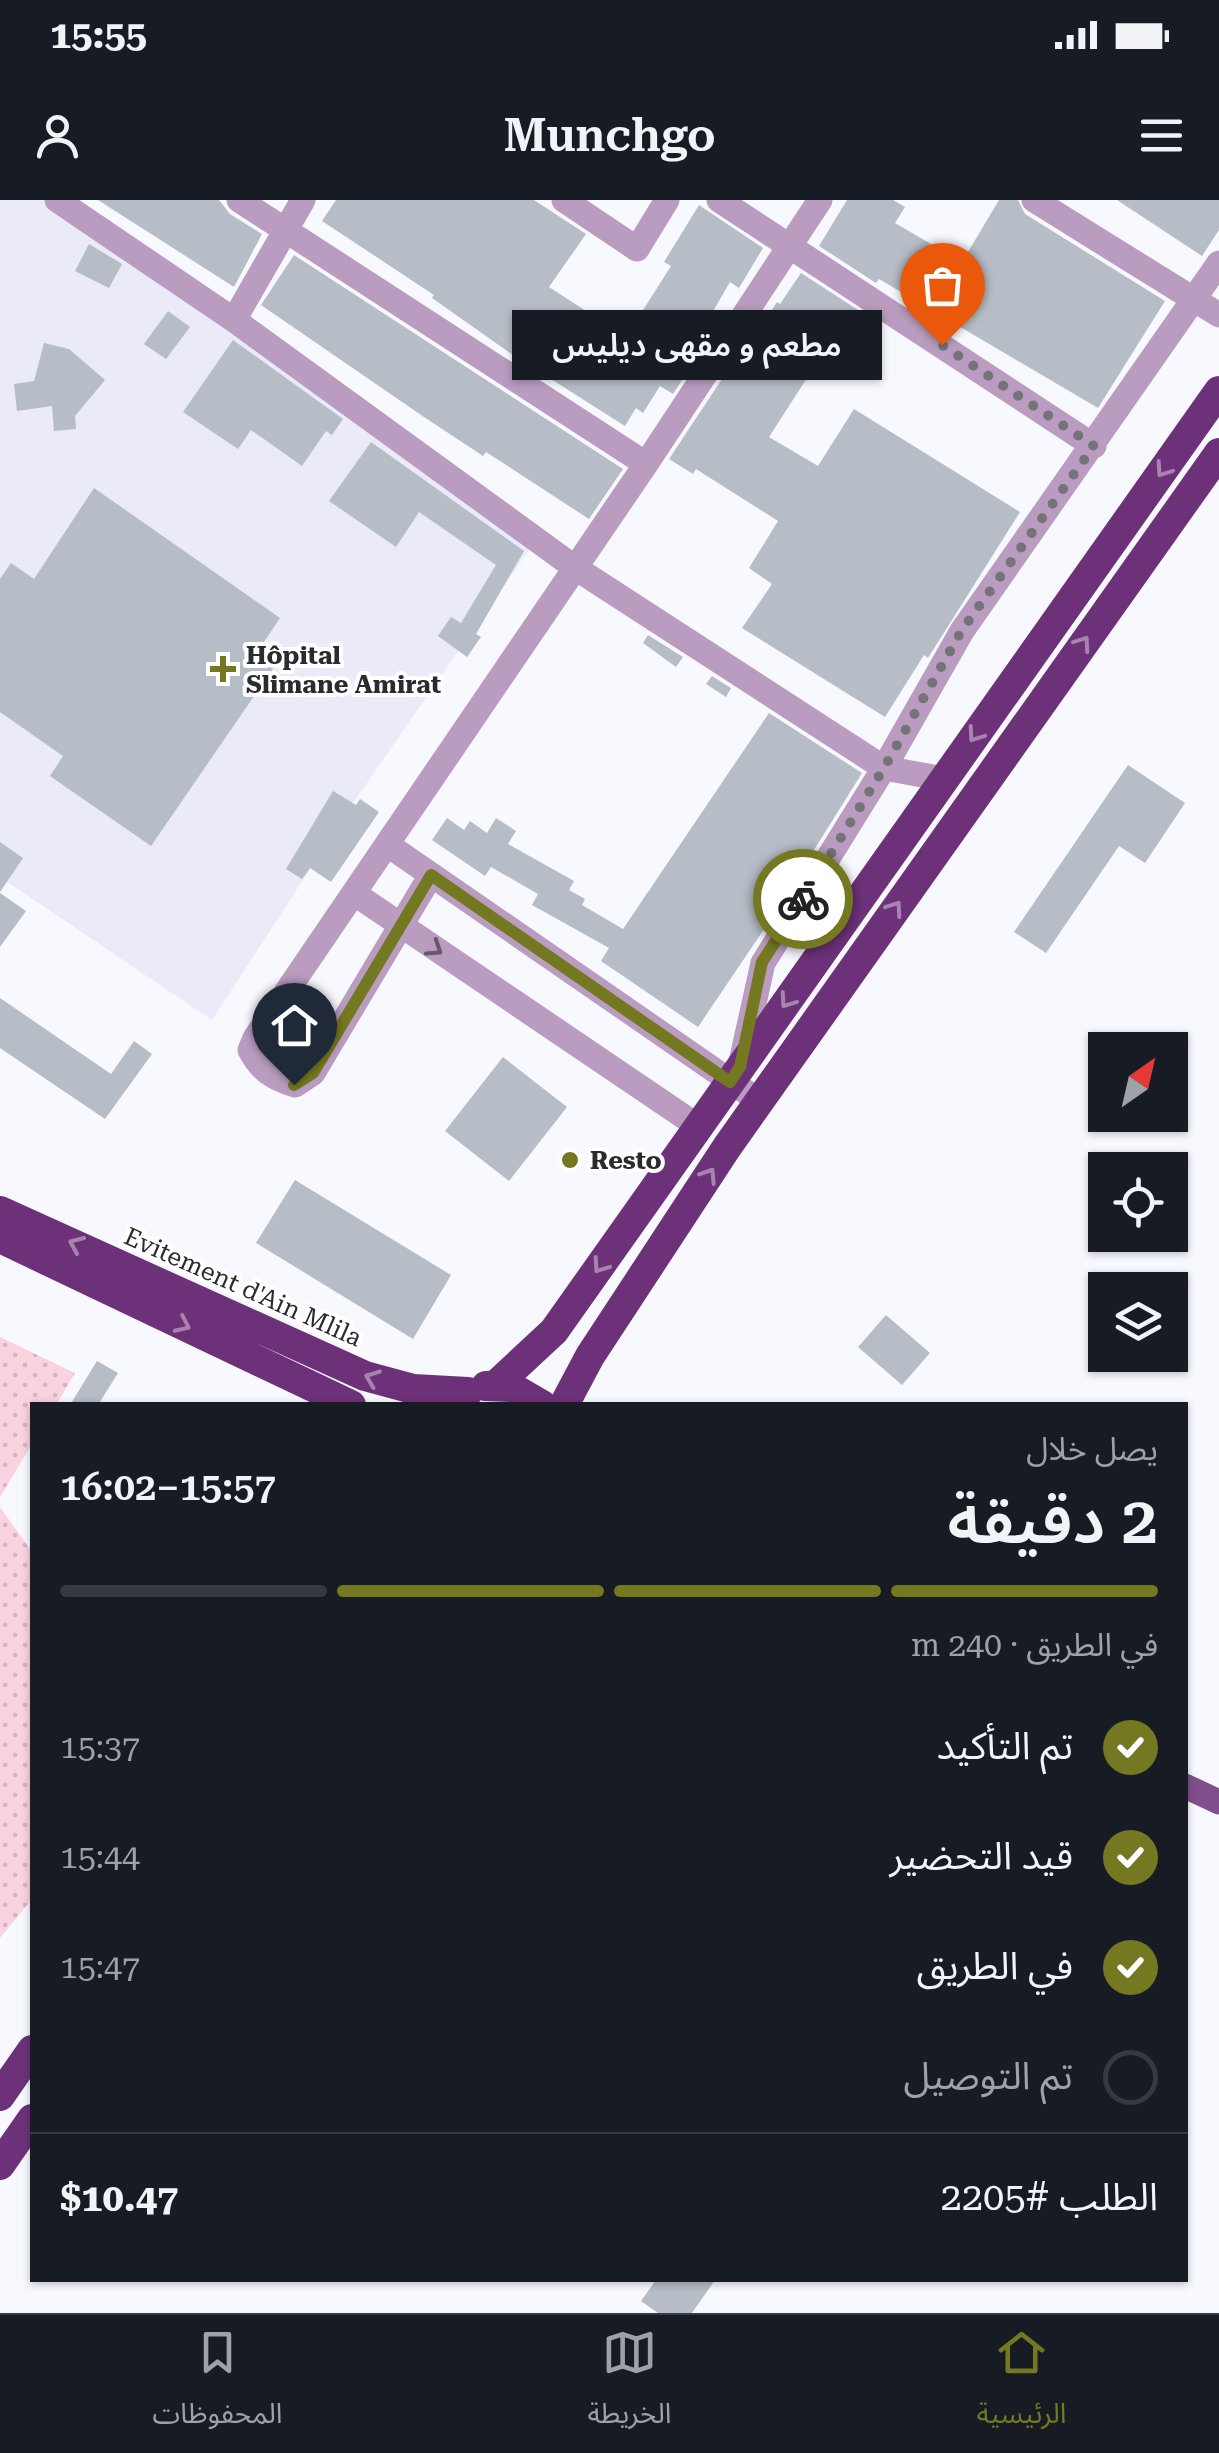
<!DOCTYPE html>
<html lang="ar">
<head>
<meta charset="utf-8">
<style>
  body { margin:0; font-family:"Roboto Serif","Noto Sans Arabic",serif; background:#242831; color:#f1f3f6; direction:rtl; height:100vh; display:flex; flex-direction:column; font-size:38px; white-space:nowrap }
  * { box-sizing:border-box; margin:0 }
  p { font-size:32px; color:#9ea1a6 }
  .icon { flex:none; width:55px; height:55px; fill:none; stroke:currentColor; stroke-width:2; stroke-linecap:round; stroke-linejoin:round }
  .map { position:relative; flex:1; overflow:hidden; direction:ltr }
  .side { position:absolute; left:30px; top:1202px; width:1158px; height:880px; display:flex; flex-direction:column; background:#171b24; border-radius:0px; box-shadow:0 2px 8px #0004; direction:rtl }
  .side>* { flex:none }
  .needle { width:65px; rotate:34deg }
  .buttons { position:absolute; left:1088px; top:832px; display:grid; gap:20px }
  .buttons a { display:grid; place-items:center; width:100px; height:100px; border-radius:0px; background:#171b24; box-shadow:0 2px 8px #0004; font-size:50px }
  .pin { position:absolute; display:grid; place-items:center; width:85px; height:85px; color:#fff; margin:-102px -42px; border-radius:50% 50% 50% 0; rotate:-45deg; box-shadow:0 0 10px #0007 }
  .pin .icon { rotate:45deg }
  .courier { position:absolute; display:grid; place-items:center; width:100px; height:100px; margin:-50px; border:8px solid #747921; border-radius:50%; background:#fff; color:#222; box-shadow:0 2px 12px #0007 }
  .bubble { position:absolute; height:70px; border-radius:0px; background:#171b24; box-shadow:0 2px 8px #0004; font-size:32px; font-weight:600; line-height:70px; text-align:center; direction:rtl }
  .headline em { font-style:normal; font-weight:600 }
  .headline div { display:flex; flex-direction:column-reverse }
  .headline { display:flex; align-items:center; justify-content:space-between; height:170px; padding:0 30px }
  h1 { font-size:65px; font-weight:600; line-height:75px }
  .bar { display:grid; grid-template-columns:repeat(4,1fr); gap:15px 10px; align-content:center; height:120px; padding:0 30px }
  .bar i { height:12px; border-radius:8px; background:#363941 }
  .bar .active { background:#747921 }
  .bar p { grid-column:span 4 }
  .line { display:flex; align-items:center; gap:25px; padding:0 30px; border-top:2px solid #363941 }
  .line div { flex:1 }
  ol { padding:0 30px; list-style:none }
  li { display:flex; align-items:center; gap:30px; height:110px }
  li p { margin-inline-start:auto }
  li .icon { padding:10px; border-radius:50%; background:#747921; color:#fff; stroke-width:4 }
  li:last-child { color:#9ea1a6 }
  li i { width:55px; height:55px; border:5px solid #363941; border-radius:50% }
  .status { display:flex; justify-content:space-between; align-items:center; height:70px; padding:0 50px; background:#171b24; direction:ltr }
  .status svg { height:28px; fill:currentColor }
  header { display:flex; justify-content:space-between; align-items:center; height:130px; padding:0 30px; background:#171b24; font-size:45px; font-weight:600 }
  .tab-bar { display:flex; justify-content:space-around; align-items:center; height:140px; border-top:2px solid #363941; background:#171b24; font-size:28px; color:#9ea1a6 }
  .tab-bar a { display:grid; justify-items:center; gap:5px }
  .tab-bar .active { color:#747921 }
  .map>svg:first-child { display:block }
  .built { fill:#eaeaf8 }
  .park { fill:url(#park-dots) }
  .building { fill:#b6bdc6 }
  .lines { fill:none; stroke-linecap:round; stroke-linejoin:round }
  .minor { stroke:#b99cbf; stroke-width:25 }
  .major { stroke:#814e8c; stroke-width:25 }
  .highway { stroke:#6d3179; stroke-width:30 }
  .oneway { stroke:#a783af }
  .oneway2 { stroke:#645869 }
  .done { stroke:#737378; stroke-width:10; stroke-dasharray:0 18 }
  .route { stroke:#747921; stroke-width:12 }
  .poi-dot { fill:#747921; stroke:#fff; stroke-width:4 }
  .labels { text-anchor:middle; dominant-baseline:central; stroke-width:8; stroke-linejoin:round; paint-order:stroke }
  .poi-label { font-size:25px; font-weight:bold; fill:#2b2b2f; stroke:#fff; text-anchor:start }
  .street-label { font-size:25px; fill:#2b2b2f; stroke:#fff }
</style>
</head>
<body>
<div class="status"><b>15:55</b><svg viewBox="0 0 49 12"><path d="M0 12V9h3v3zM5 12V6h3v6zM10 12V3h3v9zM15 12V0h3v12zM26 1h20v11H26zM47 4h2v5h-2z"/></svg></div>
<header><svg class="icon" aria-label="menu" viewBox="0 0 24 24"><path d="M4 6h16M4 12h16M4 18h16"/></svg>Munchgo<svg class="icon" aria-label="person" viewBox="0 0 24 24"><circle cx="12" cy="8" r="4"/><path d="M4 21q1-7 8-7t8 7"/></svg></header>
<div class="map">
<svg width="1219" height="2113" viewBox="0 0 1219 2113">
  <defs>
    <pattern id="park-dots" width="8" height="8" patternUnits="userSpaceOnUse" patternTransform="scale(2.5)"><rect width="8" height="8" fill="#f9d3e0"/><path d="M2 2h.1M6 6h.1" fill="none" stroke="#d6b5c0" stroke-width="1.8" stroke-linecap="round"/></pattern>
  </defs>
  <rect width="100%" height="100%" fill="#f8f8ff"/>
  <path class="built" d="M0,0H43L539,335L353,603L212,820L0,677Z"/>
  <path class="park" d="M0,1137L75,1173L56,1205H32V1244L0,1297Z
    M0,1307L32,1352V1699L0,1738Z"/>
  <path class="building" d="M98,0H219L230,14L262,34L234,87Z
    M336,0H534L586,34L549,87L626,137L671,66L664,62L699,5L763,48L739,88L730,82L712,113L722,120L673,194L660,186L643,213L636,208L625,226L513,155L432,98L434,95L322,21Z
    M847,0H893L905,7L895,23L962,62L999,0H1018L1025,14L1165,101L1098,208L879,79L876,83L819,46Z
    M1117,0H1219V30L1202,56Z
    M89,44L122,64L109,88L75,71Z
    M294,55L623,269L589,319L486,252L483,256L424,217L261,105Z
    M801,73L858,110L832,148L805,129L782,162L807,178L769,237L818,266L854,209L1020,312L928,458L924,455L885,517L742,428L772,384L749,368L778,321L696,269L693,274L669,259L728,170L732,173L777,102L780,104Z
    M168,111L190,127L166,159L144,144Z
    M233,140L343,219L332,235L326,231L302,266L251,230L238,249L183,212Z
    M44,143L69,149L105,180L75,216L76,229L54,231L52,206L17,211L14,184L34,181Z
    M371,242L524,351L476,434L481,437L467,457L438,436L451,417L461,423L496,365L419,312L396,347L329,301Z
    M94,288L280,418L255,455L274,467L151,646L50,576L63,556L0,512V379L11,363L34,379Z
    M648,435L683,457L676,467L643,443Z
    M712,476L731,488L726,497L706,484Z
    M769,513L862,573L771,719L698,827L601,761L609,748L532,705L538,694L491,667L485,676L432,640L447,618L464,630L470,621L487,633L496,618L516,631L508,644L574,681L569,690L585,699L582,705L623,729Z
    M1128,565L1185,603L1145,663L1119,646L1046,753L1014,732Z
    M333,591L356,605L360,599L379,612L331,682L310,668L302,679L286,669Z
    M0,642L23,658L0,692Z
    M0,693L26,711L0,747Z
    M0,798L111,874L134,841L152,854L105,919L0,848Z
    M503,857L567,907L509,981L445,931Z
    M295,980L451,1075L413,1139L256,1043Z
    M886,1115L930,1153L902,1185L858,1147Z
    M97,1161L118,1173L98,1205H70Z
    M656,2080H715L692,2113H658L641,2101Z"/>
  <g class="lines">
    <path class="minor" d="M57,0L234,120L574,367L884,568L763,763L741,862
      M239,0L646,264
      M564,0L637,49L667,0
      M719,0L1094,246
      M1034,0L1219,115
      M234,120L303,0
      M944,579L884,568L962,431L1219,63
      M388,645L759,901
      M431,675L313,873L295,885C273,878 260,870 250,850L255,838L646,264L820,0
      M355,694L699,927"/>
    <path class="major" d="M1185,1586L1219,1602"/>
    <path class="highway" d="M0,1011L365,1176L413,1189L468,1192
      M0,1038L351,1205
      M496,1185L554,1131L1219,191
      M486,1186L511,1187L542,1205
      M564,1205L590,1156L727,947L1219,253
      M0,1896L32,1850
      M0,1965L32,1919"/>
  </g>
  <defs><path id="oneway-chevron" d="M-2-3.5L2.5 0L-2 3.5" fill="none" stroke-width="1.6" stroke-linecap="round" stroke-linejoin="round" transform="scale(2.5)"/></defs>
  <g class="oneway">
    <use href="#oneway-chevron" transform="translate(1163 270) rotate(125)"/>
    <use href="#oneway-chevron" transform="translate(1083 443) rotate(-55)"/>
    <use href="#oneway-chevron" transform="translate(975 535) rotate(125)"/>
    <use href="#oneway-chevron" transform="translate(895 708) rotate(-55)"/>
    <use href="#oneway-chevron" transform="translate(787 801) rotate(125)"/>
    <use href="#oneway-chevron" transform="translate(709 975) rotate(-57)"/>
    <use href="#oneway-chevron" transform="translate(76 1044) rotate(-156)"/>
    <use href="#oneway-chevron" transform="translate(600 1066) rotate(125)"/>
    <use href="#oneway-chevron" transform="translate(183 1125) rotate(25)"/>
    <use href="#oneway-chevron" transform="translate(372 1178) rotate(-159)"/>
  </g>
  <use class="oneway2" href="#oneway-chevron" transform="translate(435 749) rotate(34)"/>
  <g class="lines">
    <path class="done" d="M803,699L884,568L962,430L1094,246L942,145"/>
    <path class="route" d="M294,885L313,873L431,675L730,882L740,867L762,762L803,699"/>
  </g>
  <g class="poi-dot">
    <path d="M218 454h10v10h10v10h-10v10h-10v-10h-10v-10h10z"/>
    <circle cx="570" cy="960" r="10"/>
  </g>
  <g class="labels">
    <g class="poi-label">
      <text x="246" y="455">Hôpital<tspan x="246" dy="29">Slimane Amirat</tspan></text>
      <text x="590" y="960">Resto</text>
    </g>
    <g class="street-label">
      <text transform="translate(243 1087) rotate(24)">Evitement d'Ain Mlila</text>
    </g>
  </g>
</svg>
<div class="buttons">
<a><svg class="needle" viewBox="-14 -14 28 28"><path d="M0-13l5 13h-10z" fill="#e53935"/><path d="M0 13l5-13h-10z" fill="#9ea1a6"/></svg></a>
<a><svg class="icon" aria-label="locate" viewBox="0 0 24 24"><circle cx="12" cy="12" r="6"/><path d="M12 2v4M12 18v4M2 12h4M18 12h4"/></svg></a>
<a><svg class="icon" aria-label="layers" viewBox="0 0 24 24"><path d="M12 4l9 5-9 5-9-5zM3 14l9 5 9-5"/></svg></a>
</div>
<div class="pin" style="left:942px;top:145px;background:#ea580c"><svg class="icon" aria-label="bag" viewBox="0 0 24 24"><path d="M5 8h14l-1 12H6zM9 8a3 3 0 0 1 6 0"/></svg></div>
<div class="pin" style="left:294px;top:885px;background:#1f2937"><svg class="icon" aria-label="home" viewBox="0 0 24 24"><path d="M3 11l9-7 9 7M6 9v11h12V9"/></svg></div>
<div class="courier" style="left:803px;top:699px"><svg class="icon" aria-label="bike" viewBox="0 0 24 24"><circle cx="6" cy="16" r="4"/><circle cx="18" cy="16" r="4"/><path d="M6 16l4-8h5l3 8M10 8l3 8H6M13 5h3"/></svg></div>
<div class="bubble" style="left:512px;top:110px;width:370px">مطعم و مقهى ديليس</div>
<section class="side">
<div class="headline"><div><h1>2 دقيقة</h1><p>يصل خلال</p></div><em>15:57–16:02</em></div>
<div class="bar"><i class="active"></i><i class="active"></i><i class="active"></i><i></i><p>في الطريق · 240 m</p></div>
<ol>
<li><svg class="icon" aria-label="check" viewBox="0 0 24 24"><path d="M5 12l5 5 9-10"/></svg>تم التأكيد<p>15:37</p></li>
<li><svg class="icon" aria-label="check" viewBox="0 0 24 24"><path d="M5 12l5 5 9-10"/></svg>قيد التحضير<p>15:44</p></li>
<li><svg class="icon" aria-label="check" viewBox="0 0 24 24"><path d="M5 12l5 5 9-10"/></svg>في الطريق<p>15:47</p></li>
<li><i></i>تم التوصيل</li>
</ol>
<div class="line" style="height:130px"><div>الطلب #2205</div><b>$10.47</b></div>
</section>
</div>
<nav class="tab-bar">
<a class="active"><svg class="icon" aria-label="home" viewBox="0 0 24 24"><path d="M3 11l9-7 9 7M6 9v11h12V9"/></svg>الرئيسية</a>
<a><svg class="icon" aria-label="map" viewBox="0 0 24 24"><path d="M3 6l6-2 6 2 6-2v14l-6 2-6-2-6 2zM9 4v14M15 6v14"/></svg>الخريطة</a>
<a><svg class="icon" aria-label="saved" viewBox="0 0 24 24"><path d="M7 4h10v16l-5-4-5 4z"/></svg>المحفوظات</a>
</nav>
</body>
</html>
